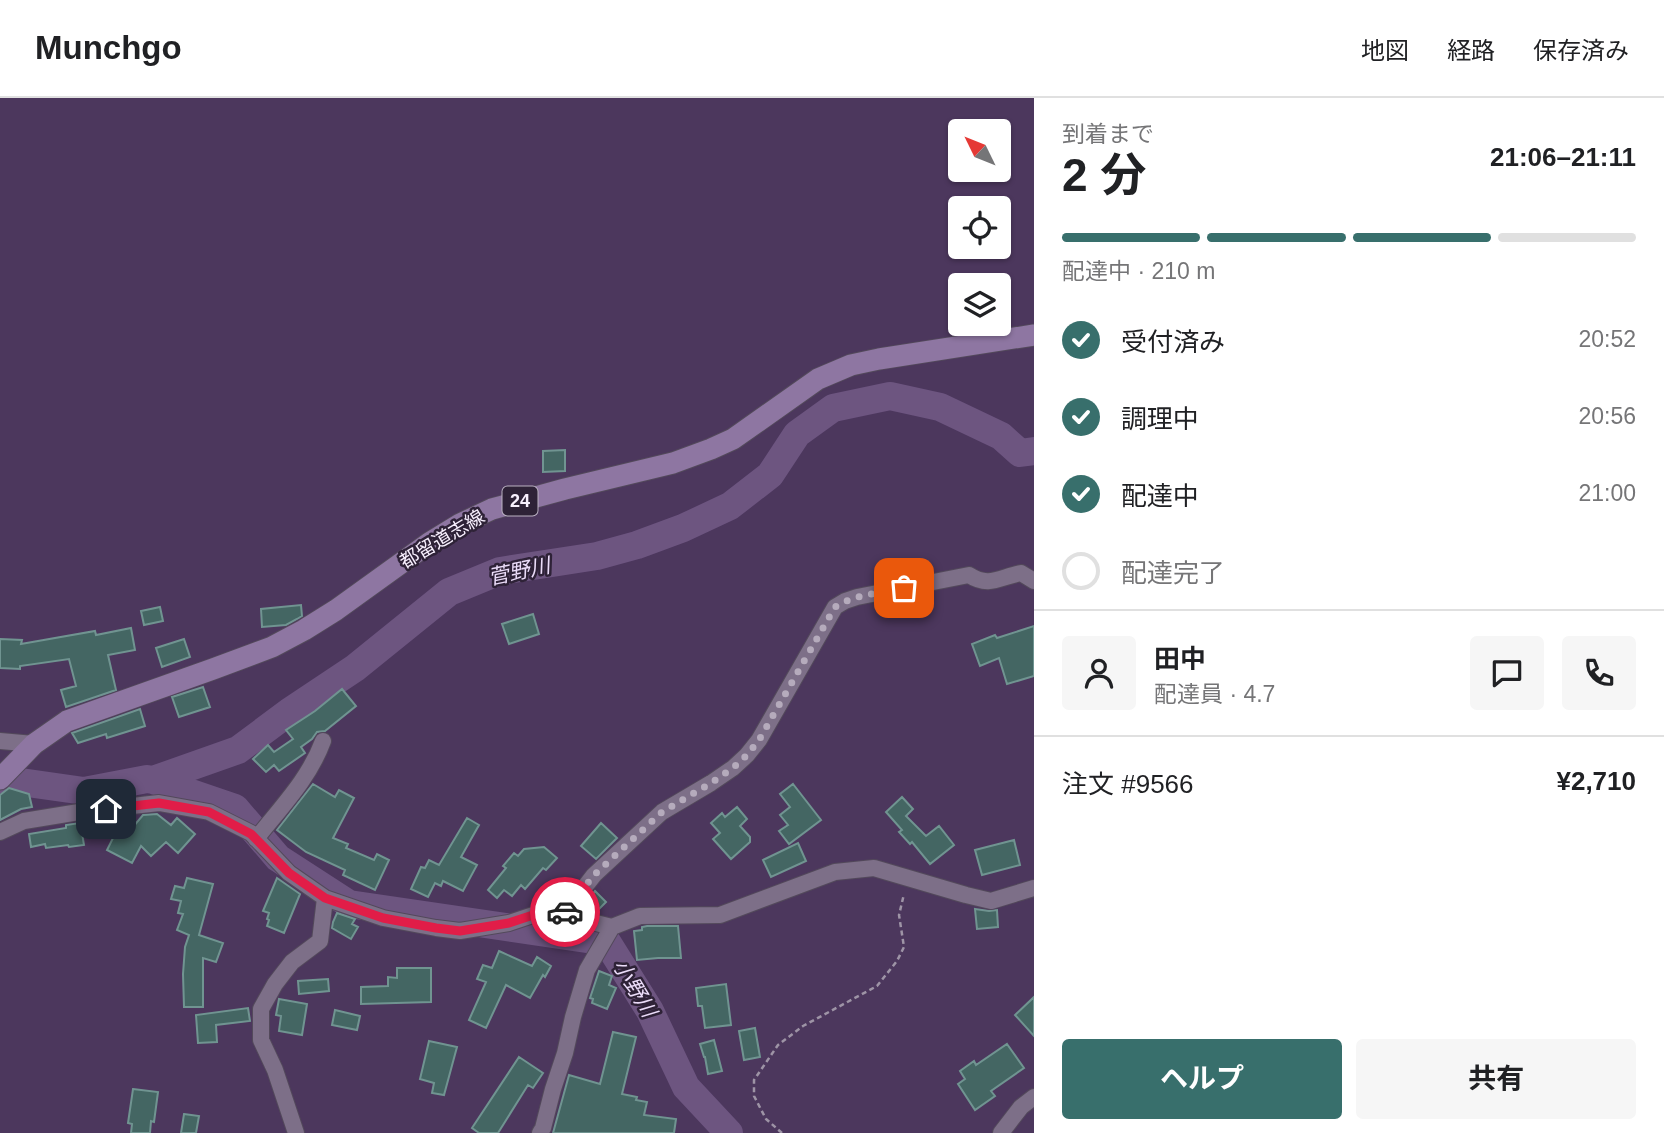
<!DOCTYPE html>
<html lang="ja">
<head>
<meta charset="utf-8">
<style>
  body { margin:0; font-family:Helvetica,"Noto Sans JP",sans-serif; background:#f6f6f6; color:#202124; height:100vh; display:flex; flex-direction:column; font-size:26px; white-space:nowrap }
  * { box-sizing:border-box; margin:0 }
  p { font-size:23px; color:#757577 }
  .icon { flex:none; width:38px; height:38px; fill:none; stroke:currentColor; stroke-width:2; stroke-linecap:round; stroke-linejoin:round }
  .map { position:relative; flex:1; overflow:hidden }
  .drawer { display:flex; flex-direction:column; background:#fff; width:630px }
  .drawer>* { flex:none }
  .needle { width:46px; rotate:313deg }
  .controls { position:absolute; left:948px; top:21px; display:grid; gap:14px }
  .controls a { display:grid; place-items:center; width:63px; height:63px; border-radius:7px; background:#fff; box-shadow:0 2px 5px #0004; font-size:35px }
  .pin { position:absolute; display:grid; place-items:center; width:60px; height:60px; color:#fff; margin:-30px; border-radius:14px; box-shadow:0 4px 10px #0006 }
  .courier { position:absolute; display:grid; place-items:center; width:70px; height:70px; margin:-35px; border:5px solid #e11d48; border-radius:50%; background:#fff; color:#222; box-shadow:0 2px 9px #0007 }
  .summary em { font-style:normal; font-weight:700 }
  .summary div { display:flex; flex-direction:column-reverse }
  .summary { display:flex; align-items:center; justify-content:space-between; height:119px; padding:0 28px }
  h1 { font-size:46px; font-weight:700; line-height:52px }
  .bar { display:grid; grid-template-columns:repeat(4,1fr); gap:10px 7px; align-content:center; height:84px; padding:0 28px }
  .bar i { height:9px; border-radius:5px; background:#e0e0e0 }
  .bar .active { background:#386f6c }
  .bar p { grid-column:span 4 }
  .line { display:flex; align-items:center; gap:18px; padding:0 28px; border-top:2px solid #e0e0e0 }
  .line div { flex:1 }
  .round { display:grid; place-items:center; flex:none; width:74px; height:74px; border-radius:7px; background:#f6f6f6 }
  ol { padding:0 28px; list-style:none }
  li { display:flex; align-items:center; gap:21px; height:77px }
  li p { margin-inline-start:auto }
  li .icon { padding:7px; border-radius:50%; background:#386f6c; color:#fff; stroke-width:4 }
  li:last-child { color:#757577 }
  li i { width:38px; height:38px; border:4px solid #e0e0e0; border-radius:50% }
  .button { display:flex; gap:14px; margin-top:auto; padding:14px 28px }
  .button a { flex:1; height:80px; border-radius:7px; background:#386f6c; color:#fff; font-size:28px; font-weight:700; line-height:80px; text-align:center }
  .button a+a { background:#f6f6f6; color:#202124 }
  header { display:flex; align-items:center; gap:42px; box-sizing:border-box; height:98px; padding:0 35px; background:#fff; border-bottom:2px solid #e0e0e0 }
  header strong { font-size:33px }
  nav { display:flex; gap:38px; margin-inline-start:auto; font-size:24px }
  main { display:flex; flex:1; min-height:0 }
  .map>svg:first-child { display:block }
  .green { fill:#4c375d; fill-rule:evenodd }
  .lines { fill:none; stroke-linecap:round; stroke-linejoin:round }
  .river { stroke:#6d5580; stroke-width:28 }
  .building { fill:#446663; stroke:#709491; stroke-width:2 }
  .minor-casing { stroke:#53495b; stroke-width:18 }
  .major-casing { stroke:#53495b; stroke-width:23 }
  .path { stroke:#9e94a6; stroke-width:2.5; stroke-dasharray:5 3.5; stroke-linecap:butt }
  .minor { stroke:#7d6f88; stroke-width:16 }
  .major { stroke:#8e76a2; stroke-width:21 }
  .done { stroke:#b5abbc; stroke-width:7; stroke-dasharray:0 12.6 }
  .route { stroke:#e11d48; stroke-width:9 }
  .labels { text-anchor:middle; dominant-baseline:central; stroke-width:5; stroke-linejoin:round; paint-order:stroke }
  .shield { fill:#2e2237; stroke:#bbb2c2; stroke-width:2 }
  .shield-label { font-size:18px; font-weight:bold; fill:#f8f0fe }
  .street-label { font-size:19px; fill:#f8f0fe; stroke:#2e2237 }
  .water-label { font-size:21px; font-style:italic; fill:#ebdcf9; stroke:#2e2237 }
</style>
</head>
<body>
<header>
<strong>Munchgo</strong>
<nav><a>地図</a><a>経路</a><a>保存済み</a></nav>
</header>
<main>
<div class="map">
<svg width="1034" height="1035" viewBox="0 0 1034 1035">
  <rect width="100%" height="100%" fill="#382c42"/>
  <path class="green" d="M0,0H1034V1035H0ZM961,33H999V72H961ZM961,110H999V149H961ZM961,187H999V226H961Z"/>
  <g class="lines">
    <path class="river" d="M0,681L84,693L147,681L153,682L238,652L289,614L355,570L449,494L500,473L597,458L637,447L683,430L730,408L770,377L797,336L833,310L890,298L940,309L1001,338L1020,355L1034,353
      M153,682L235,710L278,760L349,806L607,844L650,913L686,989L729,1035"/>
  </g>
  <path class="building" d="M565,352V373L543,374V353Z
    M301,507L302,518L297,521L286,527L262,529L261,511Z
    M160,509L163,523L144,527L141,513Z
    M533,516L539,536L509,546L502,526Z
    M1034,528V578L1007,586L999,560L980,568L972,546L995,537L997,540Z
    M131,530L135,552L108,557L116,592L66,609L61,592L76,588L69,561L20,568V571L0,570V541L22,542L21,546L95,533L96,537Z
    M184,541L190,559L162,569L156,550Z
    M203,589L210,609L179,619L172,599Z
    M342,591L356,608L325,633L317,634L312,641L301,649L305,655L279,673L274,667L266,674L253,661L268,647L274,654L293,641L286,632L315,613Z
    M140,611L145,628L107,640L106,636L78,645L72,635Z
    M313,686L335,699L339,692L354,700L333,740L348,746L346,750L374,762L377,756L389,762L375,792L343,777L345,772L306,754L277,732Z
    M793,686L821,722L789,746L779,733L788,727L780,717L790,709L780,696Z
    M9,690L29,696L32,709L21,711L0,722V697Z
    M902,699L913,711L906,718L926,738L939,728L954,747L930,766L912,744L910,746L899,734L902,732L886,714Z
    M737,709L747,721L740,728L750,739V744L731,761L713,741L720,735L711,725L722,715L725,719Z
    M157,716L171,727L177,720L195,736L178,755L166,744L151,758L141,748L132,765L107,752L118,730L128,735L143,717Z
    M467,720L479,727L461,759L477,767L463,793L443,783L441,788L435,785L428,799L411,791L421,769L425,770L429,762L439,767Z
    M107,721L108,731L82,735L84,747L69,749L68,747L46,750L45,746L31,749L29,736L66,730V727Z
    M601,725L617,740L596,761L581,748Z
    M1014,742L1020,767L982,777L975,752Z
    M798,745L806,763L771,779L763,762Z
    M544,749L557,760L546,772L543,770L525,791L521,787L512,798L504,792L497,800L488,792L506,770L503,768L514,755L518,758L524,751Z
    M187,780L213,786L199,837L223,845L216,864L203,860V909H184L183,876L185,849L189,837L177,832L183,816L178,815L181,803L171,801L175,788L184,790Z
    M277,780L300,796L284,835L267,828L269,822L267,821L269,815L263,813Z
    M595,793L606,804L596,814L582,809Z
    M975,811L989,813L997,812L998,829L977,831Z
    M337,815L355,821L352,826L358,829L351,841L332,830L333,824Z
    M678,828L681,860H658L637,862L634,833L642,832V829L647,828Z
    M499,853L532,868L537,859L551,868L545,879L543,877L530,900L506,887L486,930L469,922L486,884L477,881L483,867L492,870Z
    M397,870H431V904L361,906V889L388,888V879L397,880Z
    M599,873L612,878L609,887L616,890L607,911L592,905L593,901L590,900Z
    M328,881L329,893L299,896L298,883Z
    M726,886L731,927L705,930L702,908H698L696,890Z
    M1034,899V938L1015,917Z
    M279,901L307,906L302,937L279,933L281,918L276,917Z
    M248,910L250,923L216,927L217,944L198,945L196,917Z
    M335,912L360,918L357,932L332,927Z
    M755,930L760,959L744,962L739,933Z
    M613,934L636,939L622,996L637,999L636,1002L647,1004L644,1017L676,1021L674,1035H553L569,977L600,986Z
    M714,942L722,973L708,976L705,959H704L700,946Z
    M429,943L457,949L444,997L432,995L434,985L420,981Z
    M1007,946L1024,970L991,993L995,998L975,1012L958,986L965,981L960,973L974,963L976,967Z
    M519,959L543,975L533,990L528,987L498,1035H479L472,1030Z
    M133,991L158,994L154,1024L151,1023L150,1035H131L132,1026L128,1025Z
    M184,1016L199,1018L196,1035H181Z"/>
  <g class="lines">
    <g class="minor-casing">
      <path id="minor" d="M0,643L34,646
        M0,734L24,723L79,714L159,705L209,714L251,735L289,775L325,800L383,820L436,830L460,833L509,825L533,817H555L572,819L612,829L640,818L720,817L835,774L874,770L966,797L991,803L1034,790
        M256,741C281,709 309,681 323,643
        M562,818L594,777L662,714L711,685L733,670L747,657L759,642L835,509L845,503L857,499L969,477C989,490 1000,479 1021,475L1034,483
        M296,1035L275,972L261,942V911L275,886L292,864L320,843L325,800
        M540,1035L543,1030L553,991L565,955L573,919L587,872L612,829
        M1001,1035L1021,1009L1034,999"/>
    </g>
    <g class="major-casing">
      <path id="major" d="M0,681L34,646L67,623L213,571L272,549L304,532L336,512L429,445L460,426L492,411L565,391L673,365L711,351L733,341L818,281L851,267L879,261L1034,237"/>
    </g>
    <path class="path" d="M782,1035L766,1021L754,998V982L778,947L803,928L877,888L897,863L904,849L899,817L904,796"/>
    <use href="#minor" class="minor"/>
    <use href="#major" class="major"/>
  </g>
  <g class="lines">
    <path class="done" d="M565,814L594,777L662,714L711,685L733,670L747,657L759,642L835,509C856,496 881,495 904,490"/>
    <path class="route" d="M106,711L159,705L209,714L251,736L289,775L325,800L383,820L436,830L460,833L509,825L533,817L562,818L565,814"/>
  </g>
  <g class="labels">
    <rect class="shield" x="502.5" y="388.5" width="35" height="29" rx="5"/>
    <g class="shield-label">
      <text x="520" y="403">24</text>
    </g>
    <g class="street-label">
      <text transform="translate(442 441) rotate(-31)">都留道志線</text>
    </g>
    <g class="water-label">
      <text transform="translate(519 473) rotate(-12)">菅野川</text>
      <text transform="translate(635 890) rotate(59)">小野川</text>
    </g>
  </g>
</svg>
<div class="controls">
<a><svg class="needle" viewBox="-14 -14 28 28"><path d="M0-13l5 13h-10z" fill="#e53935"/><path d="M0 13l5-13h-10z" fill="#757577"/></svg></a>
<a><svg class="icon" aria-label="locate" viewBox="0 0 24 24"><circle cx="12" cy="12" r="6"/><path d="M12 2v4M12 18v4M2 12h4M18 12h4"/></svg></a>
<a><svg class="icon" aria-label="layers" viewBox="0 0 24 24"><path d="M12 4l9 5-9 5-9-5zM3 14l9 5 9-5"/></svg></a>
</div>
<div class="pin" style="left:904px;top:490px;background:#ea580c"><svg class="icon" aria-label="bag" viewBox="0 0 24 24"><path d="M5 8h14l-1 12H6zM9 8a3 3 0 0 1 6 0"/></svg></div>
<div class="pin" style="left:106px;top:711px;background:#1f2937"><svg class="icon" aria-label="home" viewBox="0 0 24 24"><path d="M3 11l9-7 9 7M6 9v11h12V9"/></svg></div>
<div class="courier" style="left:565px;top:814px"><svg class="icon" aria-label="car" viewBox="0 0 24 24"><path d="M5 17H2v-5l4-1 3-4h7l3 4 3 1v5h-3M9 17h6M6 11h13"/><circle cx="7" cy="17" r="2"/><circle cx="17" cy="17" r="2"/></svg></div>
</div>
<section class="drawer">
<div class="summary"><div><h1>2 分</h1><p>到着まで</p></div><em>21:06–21:11</em></div>
<div class="bar"><i class="active"></i><i class="active"></i><i class="active"></i><i></i><p>配達中 · 210 m</p></div>
<ol>
<li><svg class="icon" aria-label="check" viewBox="0 0 24 24"><path d="M5 12l5 5 9-10"/></svg>受付済み<p>20:52</p></li>
<li><svg class="icon" aria-label="check" viewBox="0 0 24 24"><path d="M5 12l5 5 9-10"/></svg>調理中<p>20:56</p></li>
<li><svg class="icon" aria-label="check" viewBox="0 0 24 24"><path d="M5 12l5 5 9-10"/></svg>配達中<p>21:00</p></li>
<li><i></i>配達完了</li>
</ol>
<div class="line" style="height:126px"><a class="round"><svg class="icon" aria-label="person" viewBox="0 0 24 24"><circle cx="12" cy="8" r="4"/><path d="M4 21q1-7 8-7t8 7"/></svg></a><div><b>田中</b><p>配達員 · 4.7</p></div><a class="round"><svg class="icon" aria-label="chat" viewBox="0 0 24 24"><path d="M4 5h16v11H9l-5 4z"/></svg></a><a class="round"><svg class="icon" aria-label="phone" viewBox="0 0 24 24"><path d="M5 4h4l2 5-3 2q2 4 5 5l2-3 5 2v4C11 20 4 13 5 4z"/></svg></a></div>
<div class="line" style="height:91px"><div>注文 #9566</div><b>¥2,710</b></div>
<div class="button"><a>ヘルプ</a><a>共有</a></div>
</section>
</main>
</body>
</html>
